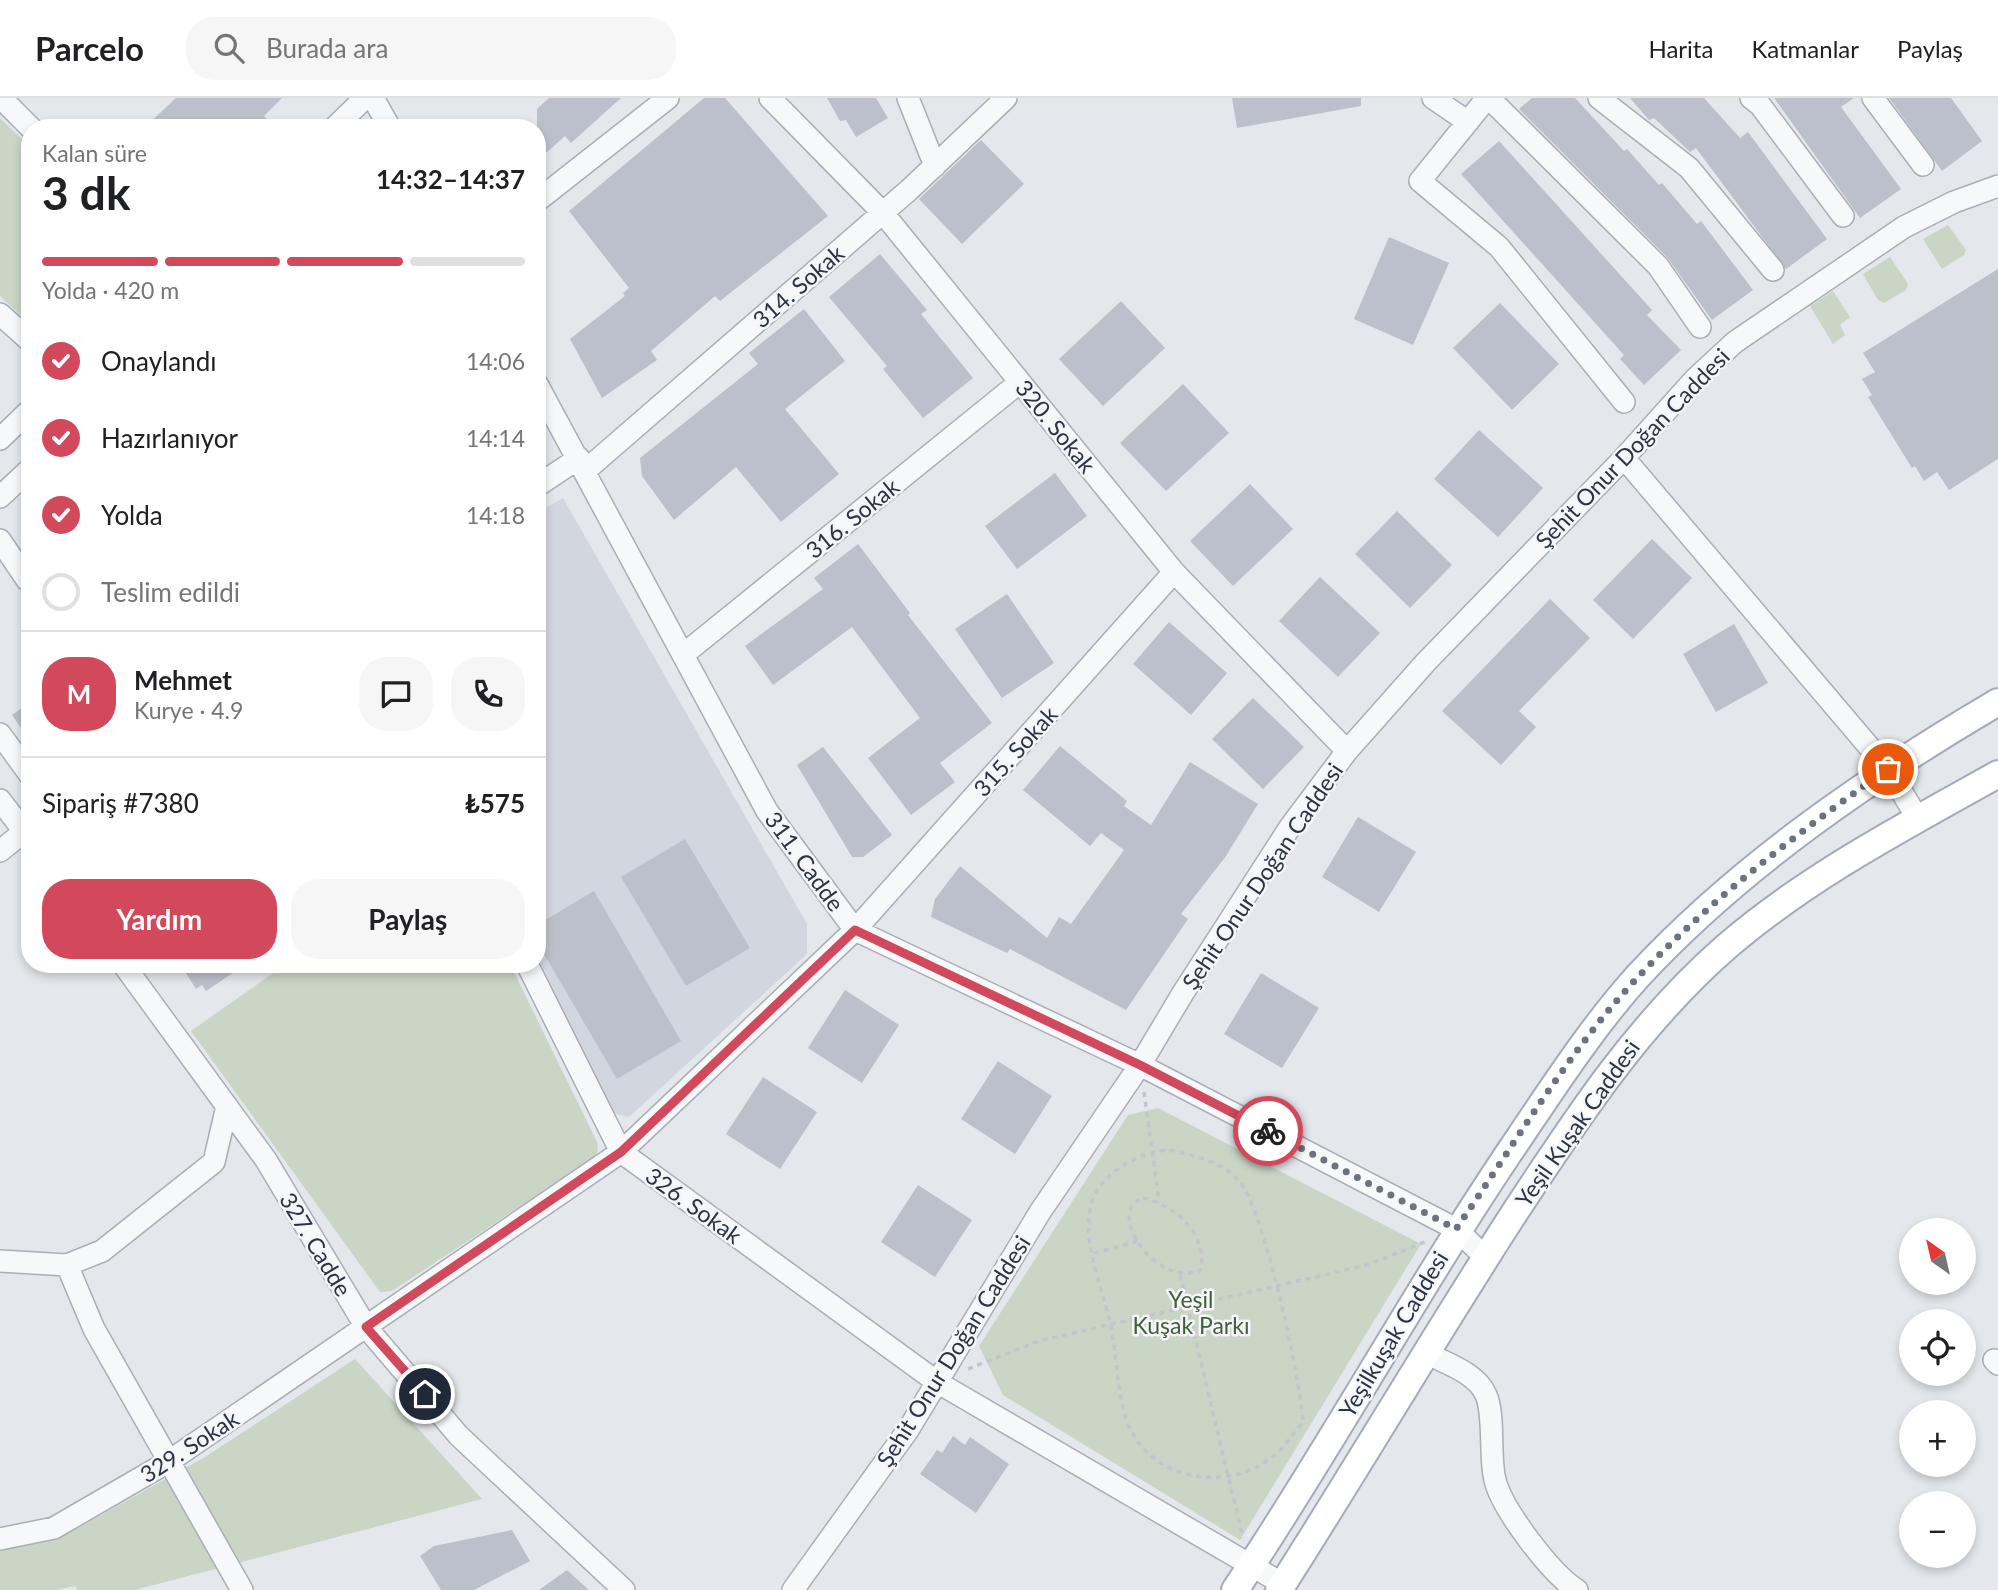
<!DOCTYPE html>
<html lang="tr">
<head>
<meta charset="utf-8">
<style>
  body { margin:0; font-family:Lato,sans-serif; background:#f6f6f6; color:#202124; height:100vh; display:flex; flex-direction:column; font-size:26px; white-space:nowrap }
  * { box-sizing:border-box; margin:0 }
  p { font-size:23px; color:#757577 }
  .icon { flex:none; width:38px; height:38px; fill:none; stroke:currentColor; stroke-width:2; stroke-linecap:round; stroke-linejoin:round }
  .map { position:relative; flex:1; overflow:hidden }
  .side { position:absolute; left:21px; top:21px; width:525px; height:854px; display:flex; flex-direction:column; background:#fff; border-radius:28px; box-shadow:0 4px 10px #0003 }
  .side>* { flex:none }
  .needle { width:46px; rotate:326deg }
  .controls { position:absolute; left:1899px; top:1120px; display:grid; gap:14px }
  .controls a { display:grid; place-items:center; width:77px; height:77px; border-radius:50%; background:#fff; box-shadow:0 4px 10px #0003; font-size:35px }
  .pin { position:absolute; display:grid; place-items:center; width:60px; height:60px; color:#fff; margin:-30px; border:4px solid #fff; border-radius:50%; box-shadow:0 2px 7px #0007 }
  .courier { position:absolute; display:grid; place-items:center; width:70px; height:70px; margin:-35px; border:5px solid #d1495b; border-radius:50%; background:#fff; color:#222; box-shadow:0 2px 9px #0007 }
  .head em { font-style:normal; font-weight:700 }
  .head div { display:flex; flex-direction:column-reverse }
  .head { display:flex; align-items:center; justify-content:space-between; height:119px; padding:0 21px }
  h1 { font-size:46px; font-weight:700; line-height:52px }
  .bar { display:grid; grid-template-columns:repeat(4,1fr); gap:10px 7px; align-content:center; height:84px; padding:0 21px }
  .bar i { height:9px; border-radius:5px; background:#e0e0e0 }
  .bar .active { background:#d1495b }
  .bar p { grid-column:span 4 }
  .line { display:flex; align-items:center; gap:18px; padding:0 21px; border-top:2px solid #e0e0e0 }
  .line div { flex:1 }
  .round { display:grid; place-items:center; flex:none; width:74px; height:74px; border-radius:28px; background:#f6f6f6 }
  ol { padding:0 21px; list-style:none }
  li { display:flex; align-items:center; gap:21px; height:77px }
  li p { margin-inline-start:auto }
  li .icon { padding:7px; border-radius:50%; background:#d1495b; color:#fff; stroke-width:4 }
  li:last-child { color:#757577 }
  li i { width:38px; height:38px; border:4px solid #e0e0e0; border-radius:50% }
  .button { display:flex; gap:14px; margin-top:auto; padding:14px 21px }
  .button a { flex:1; height:80px; border-radius:28px; background:#d1495b; color:#fff; font-size:28px; font-weight:700; line-height:80px; text-align:center }
  .button a+a { background:#f6f6f6; color:#202124 }
  header { display:flex; align-items:center; gap:42px; box-sizing:border-box; height:98px; padding:0 35px; background:#fff; border-bottom:2px solid #e0e0e0 }
  header strong { font-size:33px }
  nav { display:flex; gap:38px; margin-inline-start:auto; font-size:24px }
  .search { width:490px; height:63px; background:#f6f6f6; display:flex; align-items:center; gap:18px; box-sizing:border-box; padding:0 24px; border-radius:28px; color:#757577; font-size:26px }
  .map>svg:first-child { display:block }
  .built { fill:#d2d6de }
  .green { fill:#c9d6c5 }
  .building { fill:#bbc0ca }
  .lines { fill:none; stroke-linecap:round; stroke-linejoin:round }
  .minor-casing { stroke:#a9aeb7; stroke-width:24 }
  .major-casing { stroke:#a3abb8; stroke-width:30 }
  .path { stroke:#c2c5cb; stroke-width:3.5; stroke-dasharray:5 5; stroke-linecap:butt }
  .minor { stroke:#f7f8fa; stroke-width:21 }
  .major { stroke:#fff; stroke-width:26 }
  .done { stroke:#6c737f; stroke-width:7; stroke-dasharray:0 12.6 }
  .route { stroke:#d1495b; stroke-width:9 }
  .labels { text-anchor:middle; dominant-baseline:central; stroke-width:5; stroke-linejoin:round; paint-order:stroke }
  .street-label { font-size:23px; fill:#2b3445; stroke:#f4f6f9 }
  .park-label { font-size:23px; fill:#3f6138; stroke:#f4f6f9 }
</style>
</head>
<body>
<header>
<strong>Parcelo</strong>
<div class="search"><svg class="icon" aria-label="search" viewBox="0 0 24 24"><circle cx="10" cy="10" r="6"/><path d="M15 15l6 6"/></svg>Burada ara</div>
<nav><a>Harita</a><a>Katmanlar</a><a>Paylaş</a></nav>
</header>
<div class="map">
<svg width="1998" height="1492" viewBox="0 0 1998 1492">
  <rect width="100%" height="100%" fill="#e4e7ec"/>
  <path class="built" d="M563,400L807,826V856L629,1019L613,1015L536,866L537,415Z"/>
  <path class="green" d="M0,20L30,49V226L0,198Z
    M1948,127L1966,152L1964,157L1942,171L1923,141Z
    M1890,159L1908,186L1906,192L1884,205L1878,202L1863,176Z
    M1833,193L1850,219L1840,227L1845,237L1833,246L1810,208Z
    M286,866H510L597,1044L598,1052L595,1059L392,1193L380,1194L191,933Z
    M1158,1010L1421,1146L1240,1442L1003,1297L979,1248L1128,1017Z
    M355,1261L482,1401L135,1492H77L75,1488L56,1492H0V1451L67,1436L205,1359Z"/>
  <path class="building" d="M176,0H282L264,18L275,30H144Z
    M549,0H621L571,45L565,38L537,63V11Z
    M704,0H725L828,118L720,203L715,198L651,253L657,262L602,300L570,241L625,198L623,195L629,190L569,113Z
    M827,0H876L888,20L856,39L846,22L840,23Z
    M1232,0H1361V8L1237,30Z
    M1532,0H1575L1624,53L1627,51L1659,87L1662,85L1697,126L1701,123L1753,192L1712,222L1667,159L1519,11Z
    M1630,0H1704L1740,40L1748,34L1827,141L1786,171L1696,50L1690,54L1654,20L1649,22Z
    M1774,0H1854L1841,9L1901,91L1860,120Z
    M1889,0H1951L1982,43L1942,73Z
    M981,42L1024,86L962,146L919,101Z
    M1499,43L1652,212L1647,217L1681,252L1644,287L1620,261L1624,257L1461,76Z
    M1389,139L1449,165L1413,247L1354,221Z
    M880,156L927,212L921,216L973,280L923,320L883,271L887,268L829,199Z
    M1998,171V361L1949,392L1937,374L1924,383L1915,368L1912,370L1868,299L1872,297L1862,281L1875,274L1863,255Z
    M1121,203L1165,250L1103,308L1059,261Z
    M1500,205L1559,266L1512,312L1453,250Z
    M804,211L845,263L785,311L839,376L781,424L736,369L674,422L642,378L640,360L758,266L749,255Z
    M1183,286L1229,335L1166,393L1120,345Z
    M1479,332L1543,390L1498,439L1434,381Z
    M1055,375L1087,418L1017,471L985,428Z
    M1250,386L1293,431L1233,488L1190,443Z
    M1397,413L1452,467L1410,510L1355,456Z
    M1652,441L1692,480L1633,541L1593,502Z
    M858,446L910,515L908,517L992,625L940,665L955,684L911,717L868,660L920,620L852,529L773,587L745,548L823,491L814,480Z
    M1320,479L1380,535L1338,579L1279,523Z
    M1007,496L1054,565L1002,600L955,531Z
    M1550,501L1590,540L1519,613L1536,629L1501,667L1442,613Z
    M1169,524L1227,575L1191,617L1133,566Z
    M1734,526L1768,585L1716,614L1683,556Z
    M1253,600L1304,649L1263,691L1212,641Z
    M30,604V643L12,617Z
    M1060,648L1127,703L1124,708L1151,727L1190,664L1258,706L1226,758L1181,816L1188,821L1126,912L1010,851L1007,855L931,819L935,801L960,768L1047,840L1059,819L1071,826L1124,752L1101,735L1090,748L1023,692Z
    M823,649L892,737L863,759H852L797,667Z
    M1358,719L1416,754L1379,814L1322,779Z
    M685,741L750,850L686,888L621,779Z
    M594,793L681,943L617,981L537,844V827Z
    M180,866H246L206,893L202,887L196,891Z
    M1261,875L1319,910L1282,970L1224,936Z
    M845,892L899,927L862,985L808,950Z
    M998,963L1052,998L1015,1056L961,1021Z
    M763,979L817,1014L780,1071L726,1036Z
    M918,1087L972,1122L935,1179L881,1144Z
    M953,1338L965,1347L970,1339L1009,1366L976,1415L920,1376L937,1352L942,1355Z
    M512,1432L530,1463L474,1492H441L420,1458L434,1448Z
    M567,1472L589,1492H539Z"/>
  <g class="lines">
    <g class="minor-casing">
      <path id="minor" d="M1,0L31,30
        M373,0L390,30
        M770,0L883,115L1174,474L1347,653
        M908,0L935,68
        M1433,0L1468,24
        M1487,0L1420,83L1499,149L1624,304
        M1489,0L1658,168L1700,229
        M1599,0L1689,70L1773,172
        M1751,0L1760,7L1843,118
        M1873,0L1923,67
        M334,30L365,0
        M537,103L668,0
        M0,216L30,243
        M537,286L767,713L855,832L1140,967L1456,1131L1486,1160
        M0,341L30,312
        M1624,360L1888,671L1918,721
        M586,372L909,92L1006,0
        M537,388L579,360
        M0,399L30,371
        M0,442L27,482
        M684,556L1020,284
        M0,636L30,677
        M0,702L30,741
        M0,753L30,729
        M123,866L266,1062L366,1229L459,1338L624,1492
        M527,866L621,1054L937,1284L1283,1486
        M0,1163L67,1167L94,1231L242,1492
        M67,1167L102,1153L214,1064L227,1008
        M1426,1255C1445,1265 1477,1275 1486,1297C1495,1317 1489,1359 1495,1382C1502,1411 1551,1476 1577,1492
        M1994,1262L1998,1266
        M0,1441L54,1430L168,1364L621,1054L855,832L1174,474
        M793,1492L908,1332L1040,1114L1140,967L1183,895L1290,729L1347,653L1426,564L1624,360L1695,281L1735,244L1904,129L1954,104L1998,88"/>
    </g>
    <g class="major-casing">
      <path id="major" d="M1235,1492C1335,1343 1420,1185 1521,1037C1558,982 1594,927 1638,878C1740,768 1869,680 1998,604
        M1279,1492C1359,1367 1434,1239 1515,1114C1578,1018 1639,925 1726,849C1807,779 1905,728 1998,676"/>
    </g>
    <path class="path" d="M1144,994L1159,1103
      M1170,1052C1193,1058 1221,1063 1238,1082C1266,1114 1299,1277 1303,1324C1294,1335 1286,1347 1276,1356C1228,1397 1146,1383 1126,1320C1116,1289 1117,1253 1109,1221C1101,1185 1079,1137 1093,1101C1104,1073 1141,1053 1170,1052Z
      M1143,1100C1175,1107 1210,1138 1200,1173C1153,1189 1105,1112 1143,1100Z
      M1094,1155L1138,1143
      M1180,1177L1243,1440
      M968,1271L1039,1243L1367,1167L1425,1144"/>
    <use href="#minor" class="minor"/>
    <use href="#major" class="major"/>
  </g>
  <g class="lines">
    <path class="done" d="M1268,1033L1456,1131C1515,1046 1568,953 1639,878C1713,799 1800,733 1888,671"/>
    <path class="route" d="M425,1296L366,1229L621,1054L855,832L1140,967L1268,1033"/>
  </g>
  <g class="labels">
    <g class="street-label">
      <text transform="translate(798 188) rotate(-41)">314. Sokak</text>
      <text transform="translate(1056 328) rotate(51)">320. Sokak</text>
      <text transform="translate(1632 350) rotate(-46)">Şehit Onur Doğan Caddesi</text>
      <text transform="translate(852 420) rotate(-39)">316. Sokak</text>
      <text transform="translate(1015 653) rotate(-48)">315. Sokak</text>
      <text transform="translate(805 763) rotate(54)">311. Cadde</text>
      <text transform="translate(1262 778) rotate(-56)">Şehit Onur Doğan Caddesi</text>
      <text transform="translate(1577 1025) rotate(-55)">Yeşil Kuşak Caddesi</text>
      <text transform="translate(694 1107) rotate(36)">326. Sokak</text>
      <text transform="translate(316 1146) rotate(59)">327. Cadde</text>
      <text transform="translate(1393 1236) rotate(-59)">Yeşilkuşak Caddesi</text>
      <text transform="translate(953 1253) rotate(-58)">Şehit Onur Doğan Caddesi</text>
      <text transform="translate(189 1348) rotate(-33)">329. Sokak</text>
    </g>
    <g class="park-label">
      <text x="1191" y="1201">Yeşil<tspan x="1191" dy="26">Kuşak Parkı</tspan></text>
    </g>
  </g>
</svg>
<div class="controls">
<a><svg class="needle" viewBox="-14 -14 28 28"><path d="M0-13l5 13h-10z" fill="#e53935"/><path d="M0 13l5-13h-10z" fill="#757577"/></svg></a>
<a><svg class="icon" aria-label="locate" viewBox="0 0 24 24"><circle cx="12" cy="12" r="6"/><path d="M12 2v4M12 18v4M2 12h4M18 12h4"/></svg></a>
<a>+</a>
<a>−</a>
</div>
<div class="pin" style="left:1888px;top:671px;background:#ea580c"><svg class="icon" aria-label="bag" viewBox="0 0 24 24"><path d="M5 8h14l-1 12H6zM9 8a3 3 0 0 1 6 0"/></svg></div>
<div class="pin" style="left:425px;top:1296px;background:#1f2937"><svg class="icon" aria-label="home" viewBox="0 0 24 24"><path d="M3 11l9-7 9 7M6 9v11h12V9"/></svg></div>
<div class="courier" style="left:1268px;top:1033px"><svg class="icon" aria-label="bike" viewBox="0 0 24 24"><circle cx="6" cy="16" r="4"/><circle cx="18" cy="16" r="4"/><path d="M6 16l4-8h5l3 8M10 8l3 8H6M13 5h3"/></svg></div>
<section class="side">
<div class="head"><div><h1>3 dk</h1><p>Kalan süre</p></div><em>14:32–14:37</em></div>
<div class="bar"><i class="active"></i><i class="active"></i><i class="active"></i><i></i><p>Yolda · 420 m</p></div>
<ol>
<li><svg class="icon" aria-label="check" viewBox="0 0 24 24"><path d="M5 12l5 5 9-10"/></svg>Onaylandı<p>14:06</p></li>
<li><svg class="icon" aria-label="check" viewBox="0 0 24 24"><path d="M5 12l5 5 9-10"/></svg>Hazırlanıyor<p>14:14</p></li>
<li><svg class="icon" aria-label="check" viewBox="0 0 24 24"><path d="M5 12l5 5 9-10"/></svg>Yolda<p>14:18</p></li>
<li><i></i>Teslim edildi</li>
</ol>
<div class="line" style="height:126px"><b class="round" style="background:#d1495b;color:#fff">M</b><div><b>Mehmet</b><p>Kurye · 4.9</p></div><a class="round"><svg class="icon" aria-label="chat" viewBox="0 0 24 24"><path d="M4 5h16v11H9l-5 4z"/></svg></a><a class="round"><svg class="icon" aria-label="phone" viewBox="0 0 24 24"><path d="M5 4h4l2 5-3 2q2 4 5 5l2-3 5 2v4C11 20 4 13 5 4z"/></svg></a></div>
<div class="line" style="height:91px"><div>Sipariş #7380</div><b>₺575</b></div>
<div class="button"><a>Yardım</a><a>Paylaş</a></div>
</section>
</div>
</body>
</html>
